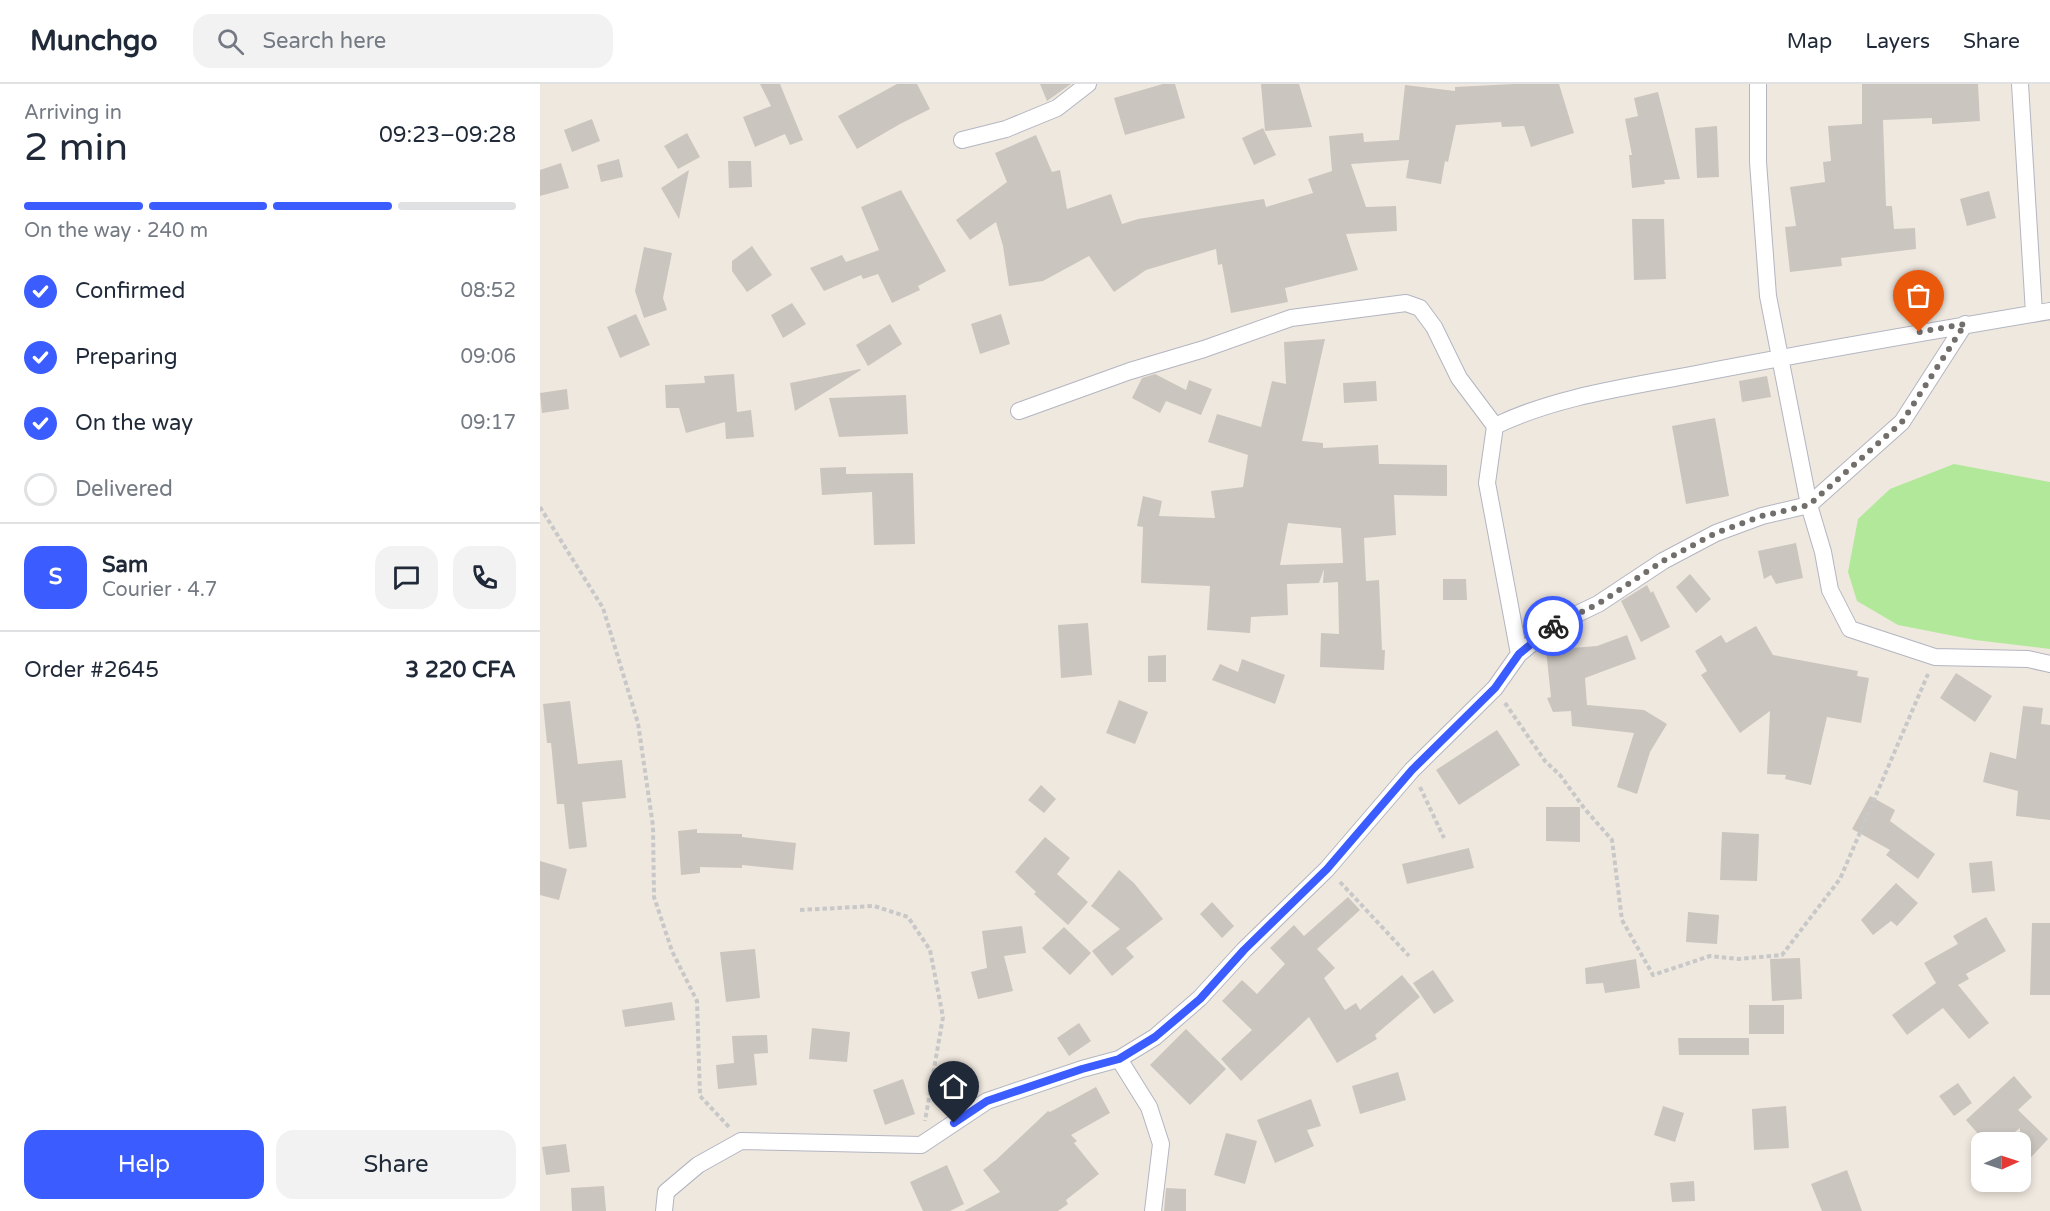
<!DOCTYPE html>
<html lang="en">
<head>
<meta charset="utf-8">
<style>
  body { margin:0; font-family:"Varela Round",sans-serif; background:#f2f2f3; color:#1f2937; height:100vh; display:flex; flex-direction:column; font-size:22px; white-space:nowrap }
  * { box-sizing:border-box; margin:0 }
  p { font-size:20px; color:#747a83 }
  .icon { flex:none; width:33px; height:33px; fill:none; stroke:currentColor; stroke-width:2; stroke-linecap:round; stroke-linejoin:round }
  .map { position:relative; flex:1; overflow:hidden }
  .panel { display:flex; flex-direction:column; background:#fff; width:540px }
  .panel>* { flex:none }
  .needle { width:39px; rotate:87deg }
  .buttons { position:absolute; left:1431px; top:1048px; display:grid; gap:12px }
  .buttons a { display:grid; place-items:center; width:60px; height:60px; border-radius:12px; background:#fff; box-shadow:0 3px 9px #0003; font-size:30px }
  .pin { position:absolute; display:grid; place-items:center; width:51px; height:51px; color:#fff; margin:-62px -26px; border-radius:50% 50% 50% 0; rotate:-45deg; box-shadow:0 0 6px #0007 }
  .pin .icon { rotate:45deg }
  .courier { position:absolute; display:grid; place-items:center; width:60px; height:60px; margin:-30px; border:4px solid #3b5cff; border-radius:50%; background:#fff; color:#222; box-shadow:0 2px 8px #0007 }
  .headline em { font-style:normal; font-weight:600 }
  .headline div { display:flex; flex-direction:column-reverse }
  .headline { display:flex; align-items:center; justify-content:space-between; height:102px; padding:0 24px }
  h1 { font-size:39px; font-weight:600; line-height:45px }
  .bar { display:grid; grid-template-columns:repeat(4,1fr); gap:9px 6px; align-content:center; height:72px; padding:0 24px }
  .bar i { height:8px; border-radius:4px; background:#e0e1e3 }
  .bar .on { background:#3b5cff }
  .bar p { grid-column:span 4 }
  .line { display:flex; align-items:center; gap:15px; padding:0 24px; border-top:2px solid #e0e1e3 }
  .line div { flex:1 }
  .round { display:grid; place-items:center; flex:none; width:63px; height:63px; border-radius:18px; background:#f2f2f3 }
  ol { padding:0 24px; list-style:none }
  li { display:flex; align-items:center; gap:18px; height:66px }
  li p { margin-inline-start:auto }
  li .icon { padding:6px; border-radius:50%; background:#3b5cff; color:#fff; stroke-width:4 }
  li:last-child { color:#747a83 }
  li i { width:33px; height:33px; border:3px solid #e0e1e3; border-radius:50% }
  .cta { display:flex; gap:12px; margin-top:auto; padding:12px 24px }
  .cta a { flex:1; height:69px; border-radius:18px; background:#3b5cff; color:#fff; font-size:24px; font-weight:600; line-height:69px; text-align:center }
  .cta a+a { background:#f2f2f3; color:#1f2937 }
  header { display:flex; align-items:center; gap:36px; box-sizing:border-box; height:84px; padding:0 30px; background:#fff; border-bottom:2px solid #e0e1e3 }
  header strong { font-size:28px }
  nav { display:flex; gap:33px; margin-inline-start:auto; font-size:21px }
  .search { width:420px; height:54px; background:#f2f2f3; display:flex; align-items:center; gap:15px; box-sizing:border-box; padding:0 21px; border-radius:18px; color:#747a83; font-size:22px }
  main { display:flex; flex:1; min-height:0 }
  .map>svg:first-child { display:block }
  .green { fill:#b2e899 }
  .building { fill:#cac5be; fill-rule:evenodd }
  .lines { fill:none; stroke-linecap:round; stroke-linejoin:round }
  .street-casing { stroke:#b3b5c1; stroke-width:18 }
  .path { stroke:#c8c8c8; stroke-width:4; stroke-dasharray:4.5 3; stroke-linecap:butt }
  .street { stroke:#fff; stroke-width:16 }
  .done { stroke:#716e6b; stroke-width:6; stroke-dasharray:0 10.8 }
  .route { stroke:#3b5cff; stroke-width:8 }
</style>
</head>
<body>
<header>
<strong>Munchgo</strong>
<div class="search"><svg class="icon" aria-label="search" viewBox="0 0 24 24"><circle cx="10" cy="10" r="6"/><path d="M15 15l6 6"/></svg>Search here</div>
<nav><a>Map</a><a>Layers</a><a>Share</a></nav>
</header>
<main>
<section class="panel">
<div class="headline"><div><h1>2 min</h1><p>Arriving in</p></div><em>09:23–09:28</em></div>
<div class="bar"><i class="on"></i><i class="on"></i><i class="on"></i><i></i><p>On the way · 240 m</p></div>
<ol>
<li><svg class="icon" aria-label="check" viewBox="0 0 24 24"><path d="M5 12l5 5 9-10"/></svg>Confirmed<p>08:52</p></li>
<li><svg class="icon" aria-label="check" viewBox="0 0 24 24"><path d="M5 12l5 5 9-10"/></svg>Preparing<p>09:06</p></li>
<li><svg class="icon" aria-label="check" viewBox="0 0 24 24"><path d="M5 12l5 5 9-10"/></svg>On the way<p>09:17</p></li>
<li><i></i>Delivered</li>
</ol>
<div class="line" style="height:108px"><b class="round" style="background:#3b5cff;color:#fff">S</b><div><b>Sam</b><p>Courier · 4.7</p></div><a class="round"><svg class="icon" aria-label="chat" viewBox="0 0 24 24"><path d="M4 5h16v11H9l-5 4z"/></svg></a><a class="round"><svg class="icon" aria-label="phone" viewBox="0 0 24 24"><path d="M5 4h4l2 5-3 2q2 4 5 5l2-3 5 2v4C11 20 4 13 5 4z"/></svg></a></div>
<div class="line" style="height:78px"><div>Order #2645</div><b>3 220 CFA</b></div>
<div class="cta"><a>Help</a><a>Share</a></div>
</section>
<div class="map">
<svg width="1510" height="1127" viewBox="0 0 1510 1127">
  <rect width="100%" height="100%" fill="#efe8df"/>
  <path class="green" d="M1414,380L1510,398V565L1435,556L1358,541L1317,517L1308,488L1318,435L1350,405Z"/>
  <path class="building" d="M220,0H240L263,56L250,61L245,50L215,63L203,33L231,22Z
    M357,0H377L390,25L360,40L317,65L298,32Z
    M500,0H531L507,17Z
    M623,0H635L645,34L585,51L574,14Z
    M721,0H759L772,43L725,47Z
    M974,0H1019L1034,49L991,63L984,42L962,43L961,38L916,41L908,78L905,77L901,100L866,94L869,76L811,80L826,123L856,122L857,147L806,150L818,186L745,204L748,218L691,229L682,180L678,181L676,165L606,186L574,208L549,172L503,197L469,202L463,162L456,138L430,156L416,136L467,98L455,69L496,51L512,88L520,86L527,125L571,110L582,140L598,135L724,115L726,123L773,109L768,95L792,87L789,52L823,49L824,58L859,56L865,1L915,7V3Z
    M1322,0H1438L1440,37L1392,40V34L1343,36L1346,122H1352L1354,145L1375,144L1376,165L1301,174L1302,182L1250,188L1245,143L1256,142L1250,103L1285,98L1283,78L1291,77L1288,42L1322,40Z
    M1118,8L1140,95L1124,96L1125,100L1092,104L1089,71H1092L1085,35L1098,32L1094,14Z
    M52,35L60,57L32,68L24,46Z
    M1177,42L1179,93L1157,94L1155,44Z
    M723,44L736,71L714,81L702,54Z
    M147,49L160,73L138,85L124,62Z
    M79,75L83,93L61,98L57,81Z
    M188,77H211L212,103L189,104Z
    M21,79L29,104L0,112V86Z
    M149,86L139,135L121,104Z
    M361,106L406,187L378,202L380,206L352,219L338,190L323,195L321,191L284,207L270,184L302,171L306,178L339,166L321,123Z
    M1449,107L1456,134L1427,142L1420,115Z
    M1092,135H1124L1126,195L1094,196Z
    M212,162L232,191L207,208L192,187V177Z
    M104,163L132,169L123,214L127,226L104,234L95,207Z
    M252,219L266,240L243,254L231,231Z
    M96,230L110,261L80,274L67,243Z
    M461,230L470,260L440,270L431,240Z
    M350,240L362,260L328,282L316,261Z
    M785,255L762,357L783,359V364L838,361L839,380L907,381V412L854,411L856,451L824,454L826,497L839,496L842,566H845L844,586L780,583L781,549L799,550L798,498L783,499L784,485L779,499L747,500L748,531L711,533L710,549L667,546L670,502L601,499L603,443L597,442L603,412L622,417L619,432L675,434L671,407L703,403L708,371L668,358L677,330L721,343L732,297L746,300L744,258ZM748,439L801,444L803,479L740,481Z
    M320,285L321,286L255,327L250,299Z
    M194,290L197,328L211,326L214,353L186,355L185,338L146,349L139,324H126L125,301L165,299L164,292Z
    M615,290L646,306L649,296L672,305L661,331L626,317L620,329L592,314L602,294Z
    M1227,292L1231,313L1202,318L1199,297Z
    M836,297L837,317L804,319L803,299Z
    M27,305L29,325L2,329L0,309Z
    M366,311L368,350L299,353L289,314Z
    M1175,334L1189,412L1146,420L1132,342Z
    M306,383V390L373,389L375,460L334,461L332,408L282,411L280,384Z
    M1256,459L1263,494L1236,500L1231,491L1224,495L1218,467Z
    M1150,490L1171,515L1156,529L1136,503Z
    M903,495H926L927,516H903Z
    M1107,501L1111,509L1113,507L1130,543L1101,558L1081,517Z
    M548,539L552,591L521,594L518,541Z
    M1216,542L1233,571L1318,587L1317,592L1329,594L1321,639L1287,633L1271,701L1245,695L1246,691L1227,690L1230,627L1200,649L1161,591L1167,587L1155,567L1181,551L1186,559Z
    M1087,551L1096,575L1045,594L1047,621L1104,626L1127,640L1110,668L1097,710L1077,703L1094,649L1032,642L1031,627L1013,628L1007,614L1011,613L1006,566L1057,562Z
    M626,571V598H608V572Z
    M702,575L745,591L735,620L672,596L680,580L698,588Z
    M1416,589L1452,612L1435,638L1400,614Z
    M579,616L608,628L595,660L566,649Z
    M30,617L38,680L82,676L86,714L42,718L47,763L29,765L24,720H17L11,659H7L3,620Z
    M1483,622L1503,624L1501,640L1510,641V736L1476,732L1478,707L1443,698L1450,668L1476,675Z
    M957,646L980,681L919,721L896,686Z
    M501,701L516,715L504,729L488,716Z
    M1330,712L1355,726L1350,737L1395,770L1378,795L1346,771L1350,766L1312,745Z
    M1006,723H1040V758L1006,757Z
    M157,745V749L202,750V753L256,759L253,786L202,781V784L160,783V789L141,791L138,747Z
    M1182,748L1219,750L1217,797L1180,796Z
    M505,753L530,774L517,790L548,818L528,841L494,810L496,808L475,788Z
    M929,764L934,784L867,800L862,780Z
    M0,777L27,785L19,816L0,811Z
    M1452,777L1455,807L1432,809L1429,779Z
    M579,786L594,799L623,835L586,864L594,873L572,892L552,867L580,845L551,822Z
    M1356,799L1378,819L1357,842L1351,837L1333,851L1321,836Z
    M808,813L820,826L777,865L795,884L784,894L805,926L816,919L820,926L862,891L880,913L835,951L837,955L797,979L769,933L701,997L681,975L712,946L682,917L702,896L717,910L745,880L730,864L754,841L764,852Z
    M672,818L694,842L682,854L660,830Z
    M1148,828L1179,831L1177,860L1146,858Z
    M1446,833L1466,867L1426,890L1429,895L1418,901L1449,939L1429,955L1403,924L1367,951L1352,931L1396,899L1384,879L1418,860L1413,852Z
    M1492,839H1510V911H1490Z
    M482,842L486,869L464,872L473,907L438,915L431,888L447,884L442,847Z
    M524,843L551,869L530,891L502,864Z
    M215,865L220,914L186,918L180,868Z
    M1260,874L1262,915L1232,917L1230,875Z
    M1096,875L1100,904L1065,909L1063,899L1046,900L1045,884Z
    M893,886L914,917L894,930L873,899Z
    M132,918L135,936L85,943L82,926Z
    M1209,921H1244V950H1209Z
    M539,939L551,957L529,972L517,954Z
    M272,944L310,948L307,978L269,975Z
    M646,945L686,985L650,1021L610,981Z
    M227,951L228,969L214,970L217,1001L178,1005L176,981L194,979L192,952Z
    M1138,954H1209V971H1139Z
    M858,988L866,1016L820,1030L812,1002Z
    M1474,992L1492,1013L1478,1026L1508,1055L1480,1085V1044L1461,1059H1446L1426,1036Z
    M363,995L375,1030L345,1041L333,1006Z
    M1418,999L1432,1019L1414,1032L1399,1012Z
    M556,1003L570,1029L531,1051L537,1057L534,1059L559,1090L526,1116L528,1120L518,1127H424L460,1108L443,1086L456,1076L508,1027L510,1028Z
    M771,1015L781,1042L767,1046L774,1062L735,1079L717,1036Z
    M1123,1022L1144,1029L1135,1058L1114,1051Z
    M1246,1022L1249,1064L1214,1066L1212,1025Z
    M686,1049L717,1057L705,1100L674,1091Z
    M26,1060L30,1088L6,1091L2,1063Z
    M407,1081L424,1120L410,1127H383L370,1098Z
    M1307,1086L1322,1127H1282L1271,1100Z
    M1154,1097L1155,1117L1132,1118L1130,1099Z
    M64,1102L66,1127H32L31,1104Z
    M626,1104L646,1105V1127H624Z"/>
  <g class="lines">
    <g class="street-casing">
      <path id="street" d="M1218,0V78L1228,212L1269,421
        M1480,0L1494,229
        M422,56L466,45L517,24L548,0
        M479,327L590,287L664,265L751,234L866,219L880,224L894,243L919,294L955,342
        M1269,421L1362,338L1425,240
        M979,570L947,399L955,342C1017,312 1089,303 1156,290C1274,267 1392,247 1510,227
        M579,975L609,1023L621,1060L613,1127
        M124,1127L126,1108L158,1081L201,1057L381,1061L447,1017L542,985L579,975L615,953L660,914L704,866L787,785L872,686L955,604L979,570L1014,541L1058,520L1123,477L1176,449L1222,432L1269,421L1283,468L1290,506L1310,545L1395,573L1488,575L1510,580"/>
    </g>
    <path class="path" d="M0,423L63,524L98,639L113,742L114,813L132,867L157,917L160,1012L189,1043
      M965,619L1005,677L1020,691L1044,724L1072,756L1082,836L1113,891L1170,872L1198,875L1242,871L1300,795L1388,590
      M880,703L904,754
      M800,798L869,872
      M260,826L334,822L368,833L390,866L403,933L385,1037"/>
    <use href="#street" class="street"/>
  </g>
  <g class="lines">
    <path class="done" d="M1013,542L1058,520L1123,477L1176,449L1222,432L1269,421L1362,338L1425,240L1379,248"/>
    <path class="route" d="M414,1039L447,1017L542,985L579,975L615,953L660,915L704,866L787,785L872,686L955,604L979,570L1013,542"/>
  </g>
</svg>
<div class="buttons">
<a><svg class="needle" viewBox="-14 -14 28 28"><path d="M0-13l5 13h-10z" fill="#e53935"/><path d="M0 13l5-13h-10z" fill="#747a83"/></svg></a>
</div>
<div class="pin" style="left:1379px;top:248px;background:#ea580c"><svg class="icon" aria-label="bag" viewBox="0 0 24 24"><path d="M5 8h14l-1 12H6zM9 8a3 3 0 0 1 6 0"/></svg></div>
<div class="pin" style="left:414px;top:1039px;background:#1f2937"><svg class="icon" aria-label="home" viewBox="0 0 24 24"><path d="M3 11l9-7 9 7M6 9v11h12V9"/></svg></div>
<div class="courier" style="left:1013px;top:542px"><svg class="icon" aria-label="bike" viewBox="0 0 24 24"><circle cx="6" cy="16" r="4"/><circle cx="18" cy="16" r="4"/><path d="M6 16l4-8h5l3 8M10 8l3 8H6M13 5h3"/></svg></div>
</div>
</main>
</body>
</html>
